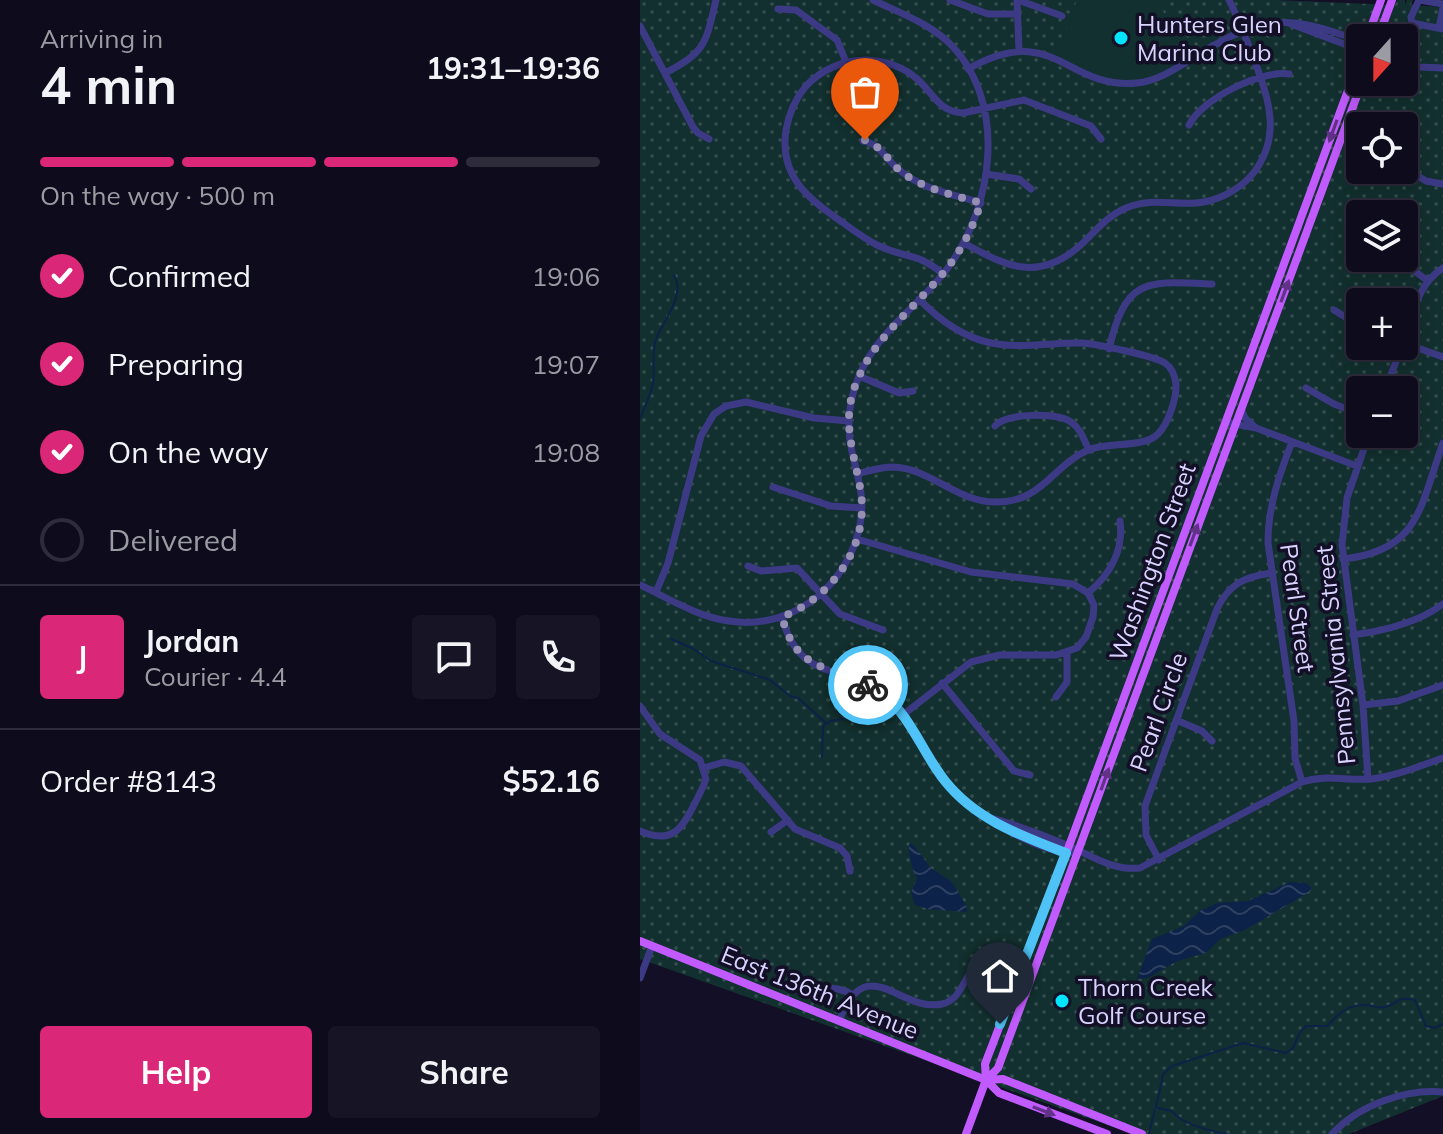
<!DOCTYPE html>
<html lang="en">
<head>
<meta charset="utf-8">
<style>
  body { margin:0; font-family:Mulish,sans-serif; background:#171425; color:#f1f3f6; height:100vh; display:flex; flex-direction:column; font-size:30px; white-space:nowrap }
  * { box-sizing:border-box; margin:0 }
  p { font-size:26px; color:#9b9ba3 }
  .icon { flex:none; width:44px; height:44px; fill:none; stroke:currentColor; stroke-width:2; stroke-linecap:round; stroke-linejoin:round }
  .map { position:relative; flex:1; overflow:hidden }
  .side { display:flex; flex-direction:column; background:#0e0b1c; width:640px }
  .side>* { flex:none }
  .needle { width:52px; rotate:201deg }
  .fabs { position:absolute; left:706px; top:24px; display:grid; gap:16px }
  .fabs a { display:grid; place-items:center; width:72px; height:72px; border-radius:8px; background:#0e0b1c; box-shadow:0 4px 20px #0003,0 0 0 2px #2e2b3b; font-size:40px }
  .pin { position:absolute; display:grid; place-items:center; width:68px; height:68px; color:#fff; margin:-82px -34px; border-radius:50% 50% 50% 0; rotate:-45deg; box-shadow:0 0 8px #0007 }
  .pin .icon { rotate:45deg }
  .courier { position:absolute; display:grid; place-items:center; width:80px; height:80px; margin:-40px; border:6px solid #4fc3f7; border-radius:50%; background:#fff; color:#222; box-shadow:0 2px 10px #0007 }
  .summary em { font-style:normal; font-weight:700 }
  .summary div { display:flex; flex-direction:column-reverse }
  .summary { display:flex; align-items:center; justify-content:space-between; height:136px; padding:0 40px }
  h1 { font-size:52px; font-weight:700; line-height:60px }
  .bar { display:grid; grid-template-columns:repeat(4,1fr); gap:12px 8px; align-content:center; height:96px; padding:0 40px }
  .bar i { height:10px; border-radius:6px; background:#2e2b3b }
  .bar .active { background:#db2777 }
  .bar p { grid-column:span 4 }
  .line { display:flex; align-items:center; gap:20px; padding:0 40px; border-top:2px solid #2e2b3b }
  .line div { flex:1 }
  .round { display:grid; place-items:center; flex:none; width:84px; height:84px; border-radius:8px; background:#171425 }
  ol { padding:0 40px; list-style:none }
  li { display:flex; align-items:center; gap:24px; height:88px }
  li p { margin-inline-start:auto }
  li .icon { padding:8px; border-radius:50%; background:#db2777; color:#fff; stroke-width:4 }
  li:last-child { color:#9b9ba3 }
  li i { width:44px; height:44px; border:4px solid #2e2b3b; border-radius:50% }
  .button { display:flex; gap:16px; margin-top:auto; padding:16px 40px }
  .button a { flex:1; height:92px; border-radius:8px; background:#db2777; color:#fff; font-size:32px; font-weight:700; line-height:92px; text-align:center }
  .button a+a { background:#171425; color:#f1f3f6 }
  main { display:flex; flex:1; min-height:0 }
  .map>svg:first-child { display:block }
  .grass { fill:url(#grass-dots); fill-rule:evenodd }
  .pitch { fill:#12302f }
  .water { fill:url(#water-waves) }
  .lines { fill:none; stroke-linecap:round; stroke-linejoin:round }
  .stream { stroke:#0c2248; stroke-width:2 }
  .minor { stroke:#3d3a85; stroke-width:7 }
  .major { stroke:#c25bff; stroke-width:8 }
  .oneway { fill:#623188 }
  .done { stroke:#948fb3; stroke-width:8; stroke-dasharray:0 14.4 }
  .route { stroke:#4fc3f7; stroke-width:10 }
  .poi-dot { fill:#00e5ff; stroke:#130f26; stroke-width:3 }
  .labels { text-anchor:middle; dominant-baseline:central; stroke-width:7; stroke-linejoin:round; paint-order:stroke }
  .poi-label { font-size:24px; fill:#d9d4ff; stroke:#130f26; text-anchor:start }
  .street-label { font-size:24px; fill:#d9d4ff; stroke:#130f26 }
</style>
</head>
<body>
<main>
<section class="side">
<div class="summary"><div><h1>4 min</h1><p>Arriving in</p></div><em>19:31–19:36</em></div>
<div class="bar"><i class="active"></i><i class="active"></i><i class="active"></i><i></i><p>On the way · 500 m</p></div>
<ol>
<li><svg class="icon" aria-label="check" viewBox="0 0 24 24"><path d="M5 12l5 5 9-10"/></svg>Confirmed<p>19:06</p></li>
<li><svg class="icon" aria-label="check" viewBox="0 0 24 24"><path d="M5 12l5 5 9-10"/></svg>Preparing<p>19:07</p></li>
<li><svg class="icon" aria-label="check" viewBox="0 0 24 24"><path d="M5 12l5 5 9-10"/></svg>On the way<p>19:08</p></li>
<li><i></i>Delivered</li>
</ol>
<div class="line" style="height:144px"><b class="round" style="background:#db2777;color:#fff">J</b><div><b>Jordan</b><p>Courier · 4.4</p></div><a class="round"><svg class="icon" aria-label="chat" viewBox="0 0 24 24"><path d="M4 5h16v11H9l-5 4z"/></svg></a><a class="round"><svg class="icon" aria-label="phone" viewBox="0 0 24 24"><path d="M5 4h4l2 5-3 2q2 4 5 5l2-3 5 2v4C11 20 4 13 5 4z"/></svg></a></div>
<div class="line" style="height:104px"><div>Order #8143</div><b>$52.16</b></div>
<div class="button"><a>Help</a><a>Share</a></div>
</section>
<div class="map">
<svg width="803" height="1134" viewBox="0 0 803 1134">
  <defs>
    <pattern id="grass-dots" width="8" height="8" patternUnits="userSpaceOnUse" patternTransform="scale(2)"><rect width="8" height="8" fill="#12302f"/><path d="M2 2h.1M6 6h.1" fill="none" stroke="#344d4e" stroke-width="1.8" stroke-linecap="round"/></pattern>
    <pattern id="water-waves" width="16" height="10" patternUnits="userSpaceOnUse" patternTransform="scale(2)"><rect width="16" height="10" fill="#0c2248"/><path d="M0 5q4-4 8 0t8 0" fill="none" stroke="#2f4163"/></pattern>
  </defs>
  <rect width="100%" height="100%" fill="#130f26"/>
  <path class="grass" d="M0,0H635L755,5L757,0H765V5L767,0H773L771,5L803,7V1096L709,1134H503L473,1127L0,959ZM720,38H764V82H720ZM720,126H764V170H720ZM720,214H764V258H720ZM720,302H764V346H720ZM720,390H764V434H720Z"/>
  <path class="pitch" d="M437,0H516L552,58L515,79L473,82L415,58Z"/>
  <path class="water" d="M272,843L291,868L311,881L326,905L327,912L288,909L275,905L271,892L277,879C271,867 269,857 269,844Z
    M650,882L666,883L671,887V891L605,930L580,939L566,953L537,961L508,978L497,979L512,939L544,926L560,911L577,903L608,901Z"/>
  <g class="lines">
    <path class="stream" d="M0,419C4,408 11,395 13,383C15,368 11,354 16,339C23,321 46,296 34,275
      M31,639L52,648L71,661L130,680L150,696L158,698L186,723
      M182,757L183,726L190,721L203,719
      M517,1108L532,1111C543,1125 570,1131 587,1134
      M509,1134C513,1114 520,1095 523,1074L532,1066L603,1043L646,1053L653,1048L660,1032L666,1026H687C698,1014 707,1005 725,1005C731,1005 740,1009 745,1007C761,1003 754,996 775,1000L786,1026L795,1028L803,1024"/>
    <path class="minor" d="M310,0L348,14H378
      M377,0L379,50
      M378,0L422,16
      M803,4L779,0L771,17L772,23L803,29
      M138,9L156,10L197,40L206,62
      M651,24L720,50
      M0,26L53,127L58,133L69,139
      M799,28L803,8
      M764,62L779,67L803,68
      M328,69C414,20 426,90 497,83C518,81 535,69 553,58C621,15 645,13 720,41
      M25,73C66,53 66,42 76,0
      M549,125C562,99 620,70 649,74
      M223,141C239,143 245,158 257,168C280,189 312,194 341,203
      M764,168L786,181L803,184
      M346,174L379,179L391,189
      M324,243C370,269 402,282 444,242C457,229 469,215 486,208C513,196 537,207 564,202C584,198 603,187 615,171C641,135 629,100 615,62C607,41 599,20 589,0
      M757,258L788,281
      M303,274C276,251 265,259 237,245C225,239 213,230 202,222C168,199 139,176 146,130C149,113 155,99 166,86C181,70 203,60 226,60C244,61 262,66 276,78C293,92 298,112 323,113L384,100L451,126L461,139
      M694,310L720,326
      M764,339C773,314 778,283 803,268
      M764,343L803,357
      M469,349C486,277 506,281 572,284
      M219,376L259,393L273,391
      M666,388L694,404L720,414
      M745,390L762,346
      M601,409L605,418L616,428
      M590,423L616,428L717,466
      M355,426C366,413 417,412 431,422C441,429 444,440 449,450
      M652,442C639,475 628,507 628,543L654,721L655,758L662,782
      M217,474C229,471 240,467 253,467C290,468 317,502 355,502C402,503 412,466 448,450C467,442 505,448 518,434C528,424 537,398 536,384C535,375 532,368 525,363C514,356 457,344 442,343C412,342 381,349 351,343C323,337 299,320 279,299
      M133,487L191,506L222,508
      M217,539L331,572L433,584L448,593L454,605L453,617L446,637L437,648L416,655H359L331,662L264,714
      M703,559C780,551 780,506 803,443
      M108,566L121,571L157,568L200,614L243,630
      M0,585C28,598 58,617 89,621C159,632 220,575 222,506C222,487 216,470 212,452C206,426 209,400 219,376C237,332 279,306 307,269C354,207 369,99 307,41C286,22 258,12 233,0
      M16,592L28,563L61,436L74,414L86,406L106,402L174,418L209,421
      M448,593C470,575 484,550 480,521
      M142,617C160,686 206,661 249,698C272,719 283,749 300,775C322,808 390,849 430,853
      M713,635C743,631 779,622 803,604
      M302,683L374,771L390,775
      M416,697L427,682V653
      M723,705L758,701L803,685
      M0,706L20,734L60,760L66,779C63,788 59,795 55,803C42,829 32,845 0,831
      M536,720L562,731L572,741
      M64,768L84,762L101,766L155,829L200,848L207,856L210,871
      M728,779L723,705L702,545L707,498L729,434
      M347,817C373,824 399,833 424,844C449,854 471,871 500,868L662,782C685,774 707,781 731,779C756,776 780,766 803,758
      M131,832L148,820
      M519,860L506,835L505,806L577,609C589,584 604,577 631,573
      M0,978L12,946
      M156,983C174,990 195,984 211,994
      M199,1021C227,948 259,1013 302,1004C327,999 324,960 351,961C364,961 380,969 393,973
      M692,1134C719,1105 764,1089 803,1092"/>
    <path class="major" d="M727,38L741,0
      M738,38L752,0
      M0,941L346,1080L359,1093L467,1134
      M346,1080L358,1068L722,82
      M346,1080L363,1079L502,1134
      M326,1134L346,1080L345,1064L429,846L720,58"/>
  </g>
  <defs><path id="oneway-solid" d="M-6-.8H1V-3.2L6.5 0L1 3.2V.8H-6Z" transform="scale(2)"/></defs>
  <g class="oneway">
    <use href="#oneway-solid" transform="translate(693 131) rotate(110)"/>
    <use href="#oneway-solid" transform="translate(645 291) rotate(-70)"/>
    <use href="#oneway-solid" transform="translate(554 535) rotate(-70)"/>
    <use href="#oneway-solid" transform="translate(465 779) rotate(-70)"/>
    <use href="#oneway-solid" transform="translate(404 1111) rotate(21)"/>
  </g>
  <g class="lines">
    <path class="done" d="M225,140C242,146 249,163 263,173C286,190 314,195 341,203C333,227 321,252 304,272C272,311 229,341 213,392C203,425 214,454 220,487C231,544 194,596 142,617C156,670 186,665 228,685"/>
    <path class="route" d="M228,685C269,706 278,747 305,781C336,820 382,836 426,853L360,1024"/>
  </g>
  <g class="poi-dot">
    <circle cx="481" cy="38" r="8"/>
    <circle cx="422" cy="1001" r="8"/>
  </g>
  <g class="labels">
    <g class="poi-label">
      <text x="497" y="24">Hunters Glen<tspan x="497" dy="28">Marina Club</tspan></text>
      <text x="438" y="987">Thorn Creek<tspan x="438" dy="28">Golf Course</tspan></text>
    </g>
    <g class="street-label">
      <text transform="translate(512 562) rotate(-70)">Washington Street</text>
      <text transform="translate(658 608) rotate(82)">Pearl Street</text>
      <text transform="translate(695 655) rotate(-96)">Pennsylvania Street</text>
      <text transform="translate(518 712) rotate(-70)">Pearl Circle</text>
      <text transform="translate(180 992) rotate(22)">East 136th Avenue</text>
    </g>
  </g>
</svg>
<div class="fabs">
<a><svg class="needle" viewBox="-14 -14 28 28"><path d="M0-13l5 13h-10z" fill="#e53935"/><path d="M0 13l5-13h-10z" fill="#9b9ba3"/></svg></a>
<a><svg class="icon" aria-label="locate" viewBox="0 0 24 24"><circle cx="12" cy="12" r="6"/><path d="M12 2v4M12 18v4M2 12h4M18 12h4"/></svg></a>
<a><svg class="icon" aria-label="layers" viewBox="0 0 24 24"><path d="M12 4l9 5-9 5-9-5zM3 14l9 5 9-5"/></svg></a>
<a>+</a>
<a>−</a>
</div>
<div class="pin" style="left:225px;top:140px;background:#ea580c"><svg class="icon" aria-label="bag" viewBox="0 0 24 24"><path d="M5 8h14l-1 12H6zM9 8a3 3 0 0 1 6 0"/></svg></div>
<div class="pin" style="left:360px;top:1024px;background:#1f2937"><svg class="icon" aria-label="home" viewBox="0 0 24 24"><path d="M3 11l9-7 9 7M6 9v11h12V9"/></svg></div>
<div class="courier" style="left:228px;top:685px"><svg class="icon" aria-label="bike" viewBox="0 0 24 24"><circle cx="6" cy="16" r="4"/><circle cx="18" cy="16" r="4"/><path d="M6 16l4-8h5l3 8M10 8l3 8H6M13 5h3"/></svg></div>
</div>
</main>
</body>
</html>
